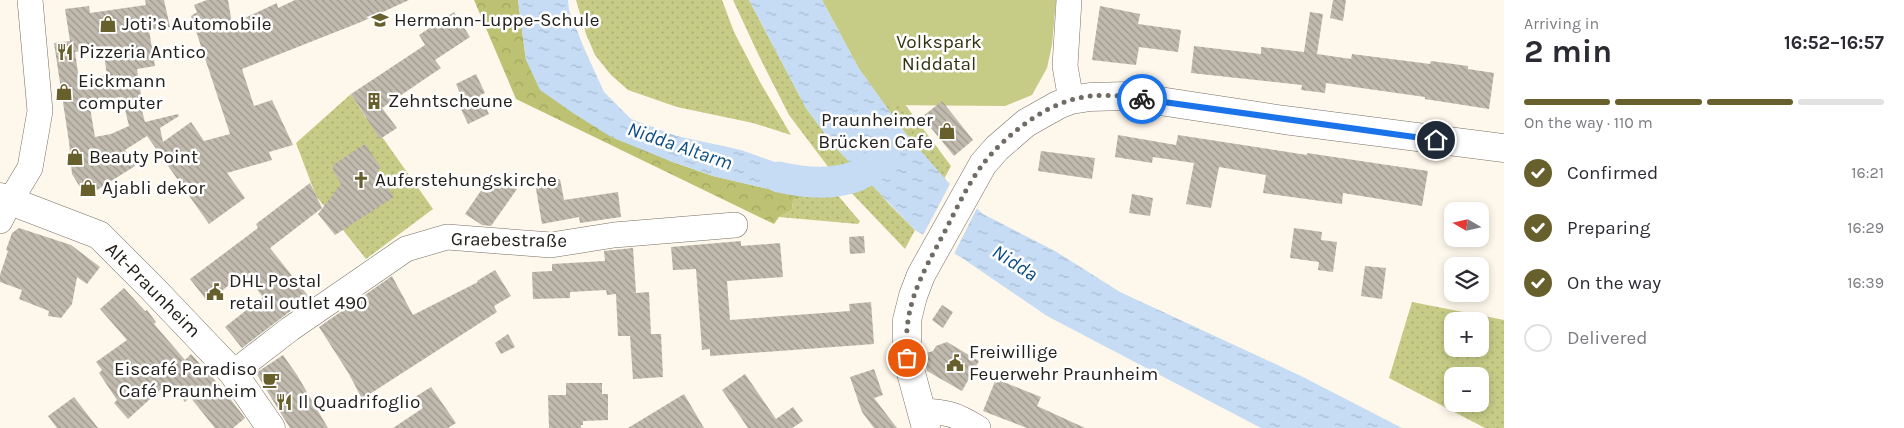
<!DOCTYPE html>
<html lang="en">
<head>
<meta charset="utf-8">
<style>
  body { margin:0; font-family:Karla,sans-serif; background:#f2f2f3; color:#2b2b33; height:100vh; display:flex; flex-direction:column; font-size:19px; white-space:nowrap }
  * { box-sizing:border-box; margin:0 }
  p { font-size:16px; color:#7c7c81 }
  .icon { flex:none; width:28px; height:28px; fill:none; stroke:currentColor; stroke-width:2; stroke-linecap:round; stroke-linejoin:round }
  .map { position:relative; flex:1; overflow:hidden }
  .sheet { display:flex; flex-direction:column; background:#fff; width:400px }
  .sheet>* { flex:none }
  .needle { width:32px; rotate:279deg }
  .controls { position:absolute; left:1444px; top:202px; display:grid; gap:10px }
  .controls a { display:grid; place-items:center; width:45px; height:45px; border-radius:10px; background:#fff; box-shadow:0 2px 8px #0003; font-size:25px }
  .pin { position:absolute; display:grid; place-items:center; width:42px; height:42px; color:#fff; margin:-21px; border:2px solid #fff; border-radius:50%; box-shadow:0 1px 5px #0007 }
  .courier { position:absolute; display:grid; place-items:center; width:50px; height:50px; margin:-25px; border:4px solid #1a73e8; border-radius:50%; background:#fff; color:#222; box-shadow:0 1px 6px #0007 }
  .summary em { font-style:normal; font-weight:700 }
  .summary div { display:flex; flex-direction:column-reverse }
  .summary { display:flex; align-items:center; justify-content:space-between; height:85px; padding:0 20px }
  h1 { font-size:32px; font-weight:700; line-height:38px }
  .bar { display:grid; grid-template-columns:repeat(4,1fr); gap:8px 5px; align-content:center; height:60px; padding:0 20px }
  .bar i { height:6px; border-radius:4px; background:#e1e1e2 }
  .bar .current { background:#67602c }
  .bar p { grid-column:span 4 }
  ol { padding:0 20px; list-style:none }
  li { display:flex; align-items:center; gap:15px; height:55px }
  li p { margin-inline-start:auto }
  li .icon { padding:5px; border-radius:50%; background:#67602c; color:#fff; stroke-width:4 }
  li:last-child { color:#7c7c81 }
  li i { width:28px; height:28px; border:2px solid #e1e1e2; border-radius:50% }
  main { display:flex; flex:1; min-height:0 }
  .map>svg:first-child { display:block }
  .grass { fill:url(#grass-dots); fill-rule:evenodd }
  .forest { fill:url(#forest-crowns) }
  .park { fill:#c6cb86 }
  .water { fill:url(#water-ripples) }
  .pier { fill:#fef7eb }
  .lines { fill:none; stroke-linecap:round; stroke-linejoin:round }
  .river { stroke:#c5dcf4; stroke-width:31 }
  .building { fill:url(#building-back-hatch); fill-rule:evenodd }
  .minor-casing { stroke:#777166; stroke-width:26 }
  .major-casing { stroke:#777166; stroke-width:29 }
  .minor { stroke:#fff; stroke-width:25 }
  .major { stroke:#fff; stroke-width:28 }
  .done { stroke:#706c65; stroke-width:5; stroke-dasharray:0 9 }
  .route { stroke:#1a73e8; stroke-width:6 }
  .labels { text-anchor:middle; dominant-baseline:central; stroke-width:5; stroke-linejoin:round; paint-order:stroke }
  .poi-label { font-size:19px; fill:#24211d; stroke:#fff; text-anchor:start }
  .park-label { font-size:19px; fill:#31330f; stroke:#fff }
  .street-label { font-size:19px; fill:#24211d; stroke:#fff }
  .water-label { font-size:20px; font-style:italic; fill:#0b4c82; stroke:#fff }
</style>
</head>
<body>
<main>
<div class="map">
<svg width="1504" height="428" viewBox="0 0 1504 428">
  <defs>
    <pattern id="grass-dots" width="8" height="8" patternUnits="userSpaceOnUse" patternTransform="scale(1.25)"><rect width="8" height="8" fill="#c6cb86"/><path d="M2 2h.1M6 6h.1" fill="none" stroke="#aaae73" stroke-width="1.8" stroke-linecap="round"/></pattern>
    <pattern id="forest-crowns" width="20" height="18" patternUnits="userSpaceOnUse" patternTransform="scale(1.25)"><rect width="20" height="18" fill="#bcc271"/><path d="M2 6a3 3 0 1 1 6 0M12 15a3 3 0 1 1 6 0" fill="none" stroke="#a1a661"/></pattern>
    <pattern id="water-ripples" width="26" height="14" patternUnits="userSpaceOnUse" patternTransform="scale(1.25)"><rect width="26" height="14" fill="#c5dcf4"/><path d="M2 4q2-2 4 0t4 0M15 11q2-2 4 0t4 0" fill="none" stroke="#a9bcd1"/></pattern>
    <pattern id="building-back-hatch" width="6" height="6" patternUnits="userSpaceOnUse" patternTransform="scale(1.25)"><rect width="6" height="6" fill="#c1baae"/><path d="M-1 5l2 2M0 0l6 6M5-1l2 2" fill="none" stroke="#9d978d"/></pattern>
  </defs>
  <rect width="100%" height="100%" fill="#fef7eb"/>
  <path class="grass" d="M576,0H722L734,32L760,82L791,135L753,123L677,107L628,90L611,75L595,55L586,34Z
    M733,0H749L806,108L835,147L855,167L829,168L789,115L759,56Z
    M858,67L883,75L951,166L944,179L902,129Z
    M351,94L366,118L368,117L433,209L366,259L316,196L296,143Z
    M867,178L889,204L915,230L905,249L842,183Z
    M824,179L857,218L860,221L858,224L779,217L792,210L793,200L818,194Z
    M1412,302L1504,320V428H1485L1389,378ZM1452,321H1480V349H1452ZM1452,376H1480V404H1452Z"/>
  <path class="forest" d="M474,0H518L526,60L670,161L713,176L773,190L818,194L793,200L792,210L779,217L774,224L516,99Z"/>
  <path class="park" d="M822,0H1056L1052,45L1047,68L1032,95L1005,106L885,105L858,67Z"/>
  <path class="water" d="M518,0H568L569,10L584,48L604,92L631,119L677,136L741,150L789,167L820,183L816,193L773,190L713,176L670,161L611,137L573,113L540,90L526,60Z
    M749,0H822L858,67L902,129L947,181L983,214L1055,251L1120,292L1301,376L1402,428H1261L1047,316L962,258L915,230L835,147L806,108Z"/>
  <path class="pier" d="M951,182L978,206L953,256L922,237Z"/>
  <g class="lines">
    <path class="river" d="M779,177C804,183 830,185 854,177C865,173 876,164 886,159"/>
  </g>
  <path class="building" d="M145,0H164L170,27L149,30L155,66L137,69L141,94L138,95L145,122L178,114L179,116L160,128L163,142L191,122L204,141L230,134L191,16L197,12L194,5L207,0H228L232,24L277,3L278,8L295,0H409L361,22L242,69L254,106L272,100L293,145L269,152L272,160L227,173L245,198L209,224L147,136L125,150L135,166L86,197L72,174L69,142L54,43L70,41L65,9L89,6L90,13L146,5ZM103,48L107,75L79,80L75,52ZM122,97L129,126L111,134L95,137L89,102Z
    M1333,0H1346L1343,21L1330,18Z
    M1100,6L1140,14L1138,24L1181,30L1178,52L1139,47L1136,65L1092,60Z
    M454,12L470,37L435,60L441,68L382,108L397,128L380,139L351,94L425,45L419,35Z
    M1310,12L1323,14L1317,54L1351,59L1352,54L1430,64L1431,61L1468,66V69L1494,73L1489,109L1425,99V97L1326,83L1325,93L1301,90L1302,85L1191,73L1194,46L1261,54V47L1304,52Z
    M476,74L485,93L480,95L489,114L468,124L459,105L464,103L456,84Z
    M942,101L973,140L954,156L922,117Z
    M1118,135L1176,145L1178,135L1307,155V153L1428,171L1422,206L1343,193L1342,204L1263,193L1266,175L1219,167L1211,208L1186,204L1194,163L1153,157L1152,163L1115,157Z
    M365,144L381,168L377,170L394,197L335,235L318,214L341,184L333,170V165Z
    M1041,151L1095,158L1092,179L1038,171Z
    M493,173L517,189L491,226L482,225L465,214Z
    M560,179L564,200L618,192L621,217L580,223L579,217L542,224L535,183Z
    M310,183L322,208L270,248L309,297L242,348L225,327L263,297L244,273L208,302L190,279L258,228L256,224Z
    M1132,194L1153,198L1150,216L1129,213Z
    M19,228L71,245L100,267L87,284L77,277L72,304L61,318L48,316L49,311L19,299L22,290L0,282V275L8,251L6,250L12,233Z
    M1294,228L1322,232L1321,240L1337,242L1333,272L1318,270L1319,262L1290,258Z
    M864,236L865,253L850,254L849,237Z
    M741,241V246L780,243L783,277L727,281L730,320L850,311L849,304L871,302L874,344L710,356V349L702,350L696,269L673,270L671,247Z
    M633,248L636,293L649,292L651,334H661L663,377L633,379L630,336H618L616,294L607,295L606,290L570,292V298L533,299L532,272L552,271V264L605,261L604,251Z
    M1365,266L1386,268L1382,299L1361,296Z
    M495,270L511,296L494,306L497,312L362,399L349,374L319,327L392,276L413,315L478,282L477,281Z
    M124,288L145,311L147,310L156,322L154,324L185,360L191,354L221,387L245,418L233,428H215L190,397L185,402L169,382L128,419L114,403L117,400L99,373L102,370L96,362L127,340L100,309Z
    M942,305L953,312L943,328L932,320Z
    M508,334L515,347L501,354L495,343Z
    M947,342L979,361L962,391L927,371L923,354L933,351L936,346Z
    M283,355L297,375L328,428H290L256,373Z
    M874,369L883,395L874,398L897,428H874L862,412L850,377Z
    M745,374L776,419L793,407L803,421L792,428H748L722,390Z
    M996,379L1041,397L1037,406L1085,428H1027L983,411Z
    M566,383H602V394H608V420L583,421V425H581V428H549L548,395H566Z
    M431,387L456,423L448,428H393L423,408L415,397Z
    M684,394L704,428H628Z
    M74,397L84,410L98,428H57L48,416Z"/>
  <g class="lines">
    <g class="minor-casing">
      <path id="minor" d="M1069,0L1065,66L1071,100
        M0,221L10,201L30,168L40,111L30,0
        M233,373L290,329L406,249L447,237L551,245L614,235L735,225
        M921,411C948,412 955,414 978,428"/>
    </g>
    <g class="major-casing">
      <path id="major" d="M0,197L99,235L151,287L233,373L271,428
        M926,428L907,358V320L913,296L921,275L983,164L997,148L1026,123L1058,105L1071,100L1090,97L1127,96L1284,120L1504,148"/>
    </g>
    <use href="#minor" class="minor"/>
    <use href="#major" class="major"/>
  </g>
  <g class="lines">
    <path class="done" d="M907,358C903,306 920,278 944,233C956,210 967,185 983,164C1003,138 1039,109 1071,100C1093,93 1119,95 1142,99"/>
    <path class="route" d="M1142,99L1436,140"/>
  </g>
  <defs>
    <g id="school-bare" transform="scale(1.35)"><path d="M0-5L7-2L0 1L-7-2ZM-4 1L0 2.5L4 1V4Q0 6-4 4Z" fill="#67602c" stroke="#fff" stroke-width="2.5" paint-order="stroke"/></g>
    <g id="shop-bare" transform="scale(1.35)"><path d="M-5-2.5h2.3a2.7 3.5 0 0 1 5.4 0H5L5.5 6h-11ZM-1.5-2.5h3a1.5 2.3 0 0 0-3 0Z" fill="#67602c" stroke="#fff" stroke-width="2.5" paint-order="stroke"/></g>
    <g id="restaurant-bare" transform="scale(1.35)"><path d="M-5-6h1v4h1v-4h1v4h1v-4h1v5L-1.5 .5V6h-2V.5L-5-1ZM5-6V6H3V1.5H1.5Q1.5-4 5-6Z" fill="#67602c" stroke="#fff" stroke-width="2.5" paint-order="stroke"/></g>
    <g id="building-bare" transform="scale(1.35)"><path d="M-4-6H4V6H1V3H-1V6H-4ZM-2.5-4.3h1.7v1.8h-1.7ZM.8-4.3h1.7v1.8H.8ZM-2.5-1h1.7V.8h-1.7ZM.8-1h1.7V.8H.8Z" fill="#67602c" stroke="#fff" stroke-width="2.5" paint-order="stroke"/></g>
    <g id="church-bare" transform="scale(1.35)"><path d="M-1.2-6h2.4v3.5h3.3v2.4h-3.3V6h-2.4V-.1h-3.3v-2.4h3.3Z" fill="#67602c" stroke="#fff" stroke-width="2.5" paint-order="stroke"/></g>
    <g id="civic-bare" transform="scale(1.35)"><path d="M-.6-6.5H3V-4.5H.6V-3L4-1V1h2V6H-6V1h2V-1L-.6-3ZM-1.2 2.5V6h2.4V2.5Z" fill="#67602c" stroke="#fff" stroke-width="2.5" paint-order="stroke"/></g>
    <g id="cafe-bare" transform="scale(1.35)"><path d="M-5.5-4.5H6V0H3Q3 3.5 0 3.5H-2.5Q-5.5 3.5-5.5 0ZM3-3.2v2h1.7v-2ZM-6 4.5H4V6H-6Z" fill="#67602c" stroke="#fff" stroke-width="2.5" paint-order="stroke"/></g>
  </defs>
  <g fill-rule="evenodd">
    <use href="#school-bare" x="380" y="20"/>
    <use href="#shop-bare" x="108" y="24"/>
    <use href="#restaurant-bare" x="65" y="52"/>
    <use href="#shop-bare" x="64" y="92"/>
    <use href="#building-bare" x="374" y="101"/>
    <use href="#shop-bare" x="947" y="131"/>
    <use href="#shop-bare" x="75" y="157"/>
    <use href="#church-bare" x="361" y="180"/>
    <use href="#shop-bare" x="88" y="188"/>
    <use href="#civic-bare" x="215" y="292"/>
    <use href="#civic-bare" x="955" y="363"/>
    <use href="#cafe-bare" x="271" y="380"/>
    <use href="#restaurant-bare" x="284" y="402"/>
  </g>
  <g class="labels">
    <g class="poi-label">
      <text x="394" y="20">Hermann-Luppe-Schule</text>
      <text x="122" y="24">Joti’s Automobile</text>
      <text x="79" y="52">Pizzeria Antico</text>
      <text x="78" y="81">Eickmann<tspan x="78" dy="22">computer</tspan></text>
      <text x="388" y="101">Zehntscheune</text>
      <text x="933" y="120" text-anchor="end">Praunheimer<tspan x="933" dy="22">Brücken Cafe</tspan></text>
      <text x="89" y="157">Beauty Point</text>
      <text x="375" y="180">Auferstehungskirche</text>
      <text x="102" y="188">Ajabli dekor</text>
      <text x="229" y="281">DHL Postal<tspan x="229" dy="22">retail outlet 490</tspan></text>
      <text x="969" y="352">Freiwillige<tspan x="969" dy="22">Feuerwehr Praunheim</tspan></text>
      <text x="257" y="369" text-anchor="end">Eiscafé Paradiso<tspan x="257" dy="22">Café Praunheim</tspan></text>
      <text x="298" y="402">Il Quadrifoglio</text>
    </g>
    <g class="park-label">
      <text x="939" y="42">Volkspark<tspan x="939" dy="22">Niddatal</tspan></text>
    </g>
    <g class="street-label">
      <text transform="translate(509 240) rotate(1)">Graebestraße</text>
      <text transform="translate(153 290) rotate(45)">Alt-Praunheim</text>
    </g>
    <g class="water-label">
      <text transform="translate(680 146) rotate(19)">Nidda Altarm</text>
      <text transform="translate(1015 263) rotate(33)">Nidda</text>
    </g>
  </g>
</svg>
<div class="controls">
<a><svg class="needle" viewBox="-14 -14 28 28"><path d="M0-13l5 13h-10z" fill="#e53935"/><path d="M0 13l5-13h-10z" fill="#7c7c81"/></svg></a>
<a><svg class="icon" aria-label="layers" viewBox="0 0 24 24"><path d="M12 4l9 5-9 5-9-5zM3 14l9 5 9-5"/></svg></a>
<a>+</a>
<a>−</a>
</div>
<div class="pin" style="left:907px;top:358px;background:#ea580c"><svg class="icon" aria-label="bag" viewBox="0 0 24 24"><path d="M5 8h14l-1 12H6zM9 8a3 3 0 0 1 6 0"/></svg></div>
<div class="pin" style="left:1436px;top:140px;background:#1f2937"><svg class="icon" aria-label="home" viewBox="0 0 24 24"><path d="M3 11l9-7 9 7M6 9v11h12V9"/></svg></div>
<div class="courier" style="left:1142px;top:99px"><svg class="icon" aria-label="bike" viewBox="0 0 24 24"><circle cx="6" cy="16" r="4"/><circle cx="18" cy="16" r="4"/><path d="M6 16l4-8h5l3 8M10 8l3 8H6M13 5h3"/></svg></div>
</div>
<section class="sheet">
<div class="summary"><div><h1>2 min</h1><p>Arriving in</p></div><em>16:52–16:57</em></div>
<div class="bar"><i class="current"></i><i class="current"></i><i class="current"></i><i></i><p>On the way · 110 m</p></div>
<ol>
<li><svg class="icon" aria-label="check" viewBox="0 0 24 24"><path d="M5 12l5 5 9-10"/></svg>Confirmed<p>16:21</p></li>
<li><svg class="icon" aria-label="check" viewBox="0 0 24 24"><path d="M5 12l5 5 9-10"/></svg>Preparing<p>16:29</p></li>
<li><svg class="icon" aria-label="check" viewBox="0 0 24 24"><path d="M5 12l5 5 9-10"/></svg>On the way<p>16:39</p></li>
<li><i></i>Delivered</li>
</ol>
</section>
</main>
</body>
</html>
